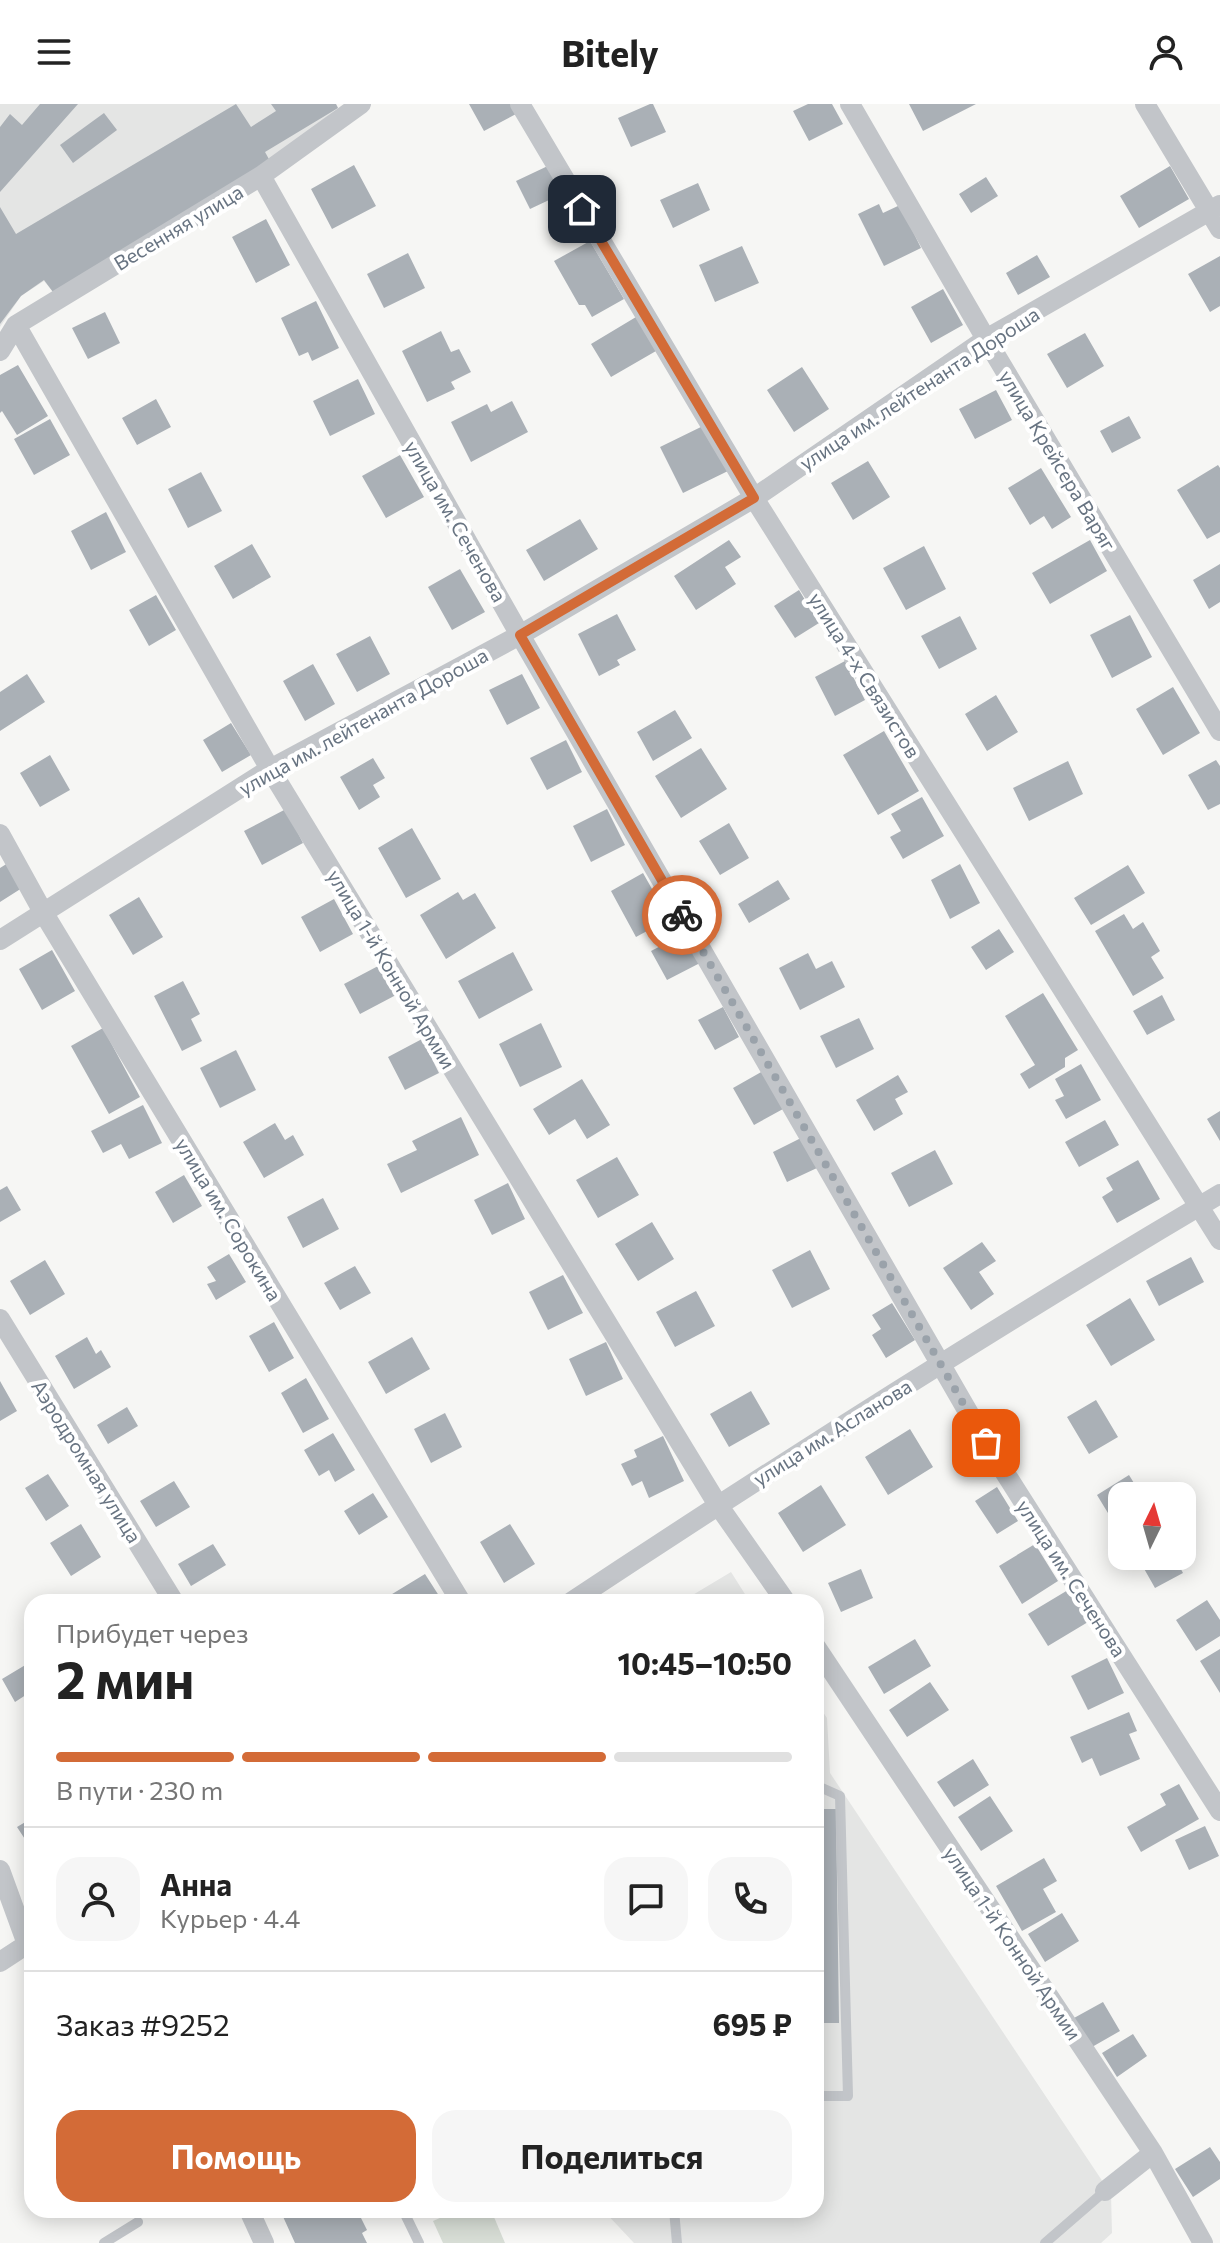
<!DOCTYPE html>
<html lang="ru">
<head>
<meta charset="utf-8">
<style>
  body { margin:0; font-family:Commissioner,sans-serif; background:#f6f6f6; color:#222; height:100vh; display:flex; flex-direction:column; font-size:30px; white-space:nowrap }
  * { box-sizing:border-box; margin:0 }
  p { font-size:26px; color:#767676 }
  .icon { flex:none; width:44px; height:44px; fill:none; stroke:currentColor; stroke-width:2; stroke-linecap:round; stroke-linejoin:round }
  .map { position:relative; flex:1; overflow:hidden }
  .side { position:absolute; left:24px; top:1490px; width:800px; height:624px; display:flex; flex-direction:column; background:#fff; border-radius:24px; box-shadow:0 4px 20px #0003 }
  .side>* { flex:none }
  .needle { width:52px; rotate:5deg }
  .fabs { position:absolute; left:1108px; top:1378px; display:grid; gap:16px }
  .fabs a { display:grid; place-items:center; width:88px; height:88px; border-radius:16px; background:#fff; box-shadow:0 4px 20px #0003; font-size:40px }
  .pin { position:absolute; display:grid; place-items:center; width:68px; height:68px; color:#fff; margin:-34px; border-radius:16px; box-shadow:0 4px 12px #0006 }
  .courier { position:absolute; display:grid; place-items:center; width:80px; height:80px; margin:-40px; border:6px solid #d36b37; border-radius:50%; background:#fff; color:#222; box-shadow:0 2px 10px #0007 }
  .head em { font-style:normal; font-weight:700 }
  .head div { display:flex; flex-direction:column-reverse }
  .head { display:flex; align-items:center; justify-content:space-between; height:136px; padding:0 32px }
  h1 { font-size:52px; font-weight:700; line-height:60px }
  .bar { display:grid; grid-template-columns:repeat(4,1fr); gap:12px 8px; align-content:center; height:96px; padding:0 32px }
  .bar i { height:10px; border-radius:6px; background:#e0e0e0 }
  .bar .selected { background:#d36b37 }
  .bar p { grid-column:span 4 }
  .line { display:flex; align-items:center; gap:20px; padding:0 32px; border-top:2px solid #e0e0e0 }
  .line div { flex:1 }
  .round { display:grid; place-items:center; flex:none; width:84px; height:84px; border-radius:24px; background:#f6f6f6 }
  .cta { display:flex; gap:16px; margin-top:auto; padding:16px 32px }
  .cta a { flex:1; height:92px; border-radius:24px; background:#d36b37; color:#fff; font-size:32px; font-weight:700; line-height:92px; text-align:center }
  .cta a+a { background:#f6f6f6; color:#222 }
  header { display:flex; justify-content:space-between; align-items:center; height:104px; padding:0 32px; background:#fff; font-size:36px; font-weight:700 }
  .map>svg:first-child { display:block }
  .built { fill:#e4e5e4 }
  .green { fill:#d7ddd5 }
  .building { fill:#aab0b6 }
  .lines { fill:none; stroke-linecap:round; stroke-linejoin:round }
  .service { stroke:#c2c5c9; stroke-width:10 }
  .minor { stroke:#c2c5c9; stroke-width:20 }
  .done { stroke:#9aa2aa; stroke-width:8; stroke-dasharray:0 14.4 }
  .route { stroke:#d36b37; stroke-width:10 }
  .labels { text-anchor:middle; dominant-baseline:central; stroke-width:8; stroke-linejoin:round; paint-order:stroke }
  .street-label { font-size:20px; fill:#687482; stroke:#fff }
</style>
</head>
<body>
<header><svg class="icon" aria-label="menu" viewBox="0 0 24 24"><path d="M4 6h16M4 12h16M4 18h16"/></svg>Bitely<svg class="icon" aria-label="person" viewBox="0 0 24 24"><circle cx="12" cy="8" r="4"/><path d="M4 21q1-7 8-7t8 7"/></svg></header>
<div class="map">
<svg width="1220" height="2139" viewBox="0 0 1220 2139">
  <rect width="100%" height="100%" fill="#f6f6f4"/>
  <path class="built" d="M0,0H336L338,4L270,57L53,188L44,177L21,192L0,223Z
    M731,1468L750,1498H681Z
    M816,1598L827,1614L830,1669L1111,2090L1112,2129L1101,2139H634L603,2106H816Z"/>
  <path class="green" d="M458,2106H491L505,2139H443L433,2117Z"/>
  <path class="building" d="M40,0H78L0,88V23L10,10L22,21Z
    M236,0L251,23L276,7L271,0H336L338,4L265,48L270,57L53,188L44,176L21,192L0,220V103L16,130Z
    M469,0H511L516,10L484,27Z
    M650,0H653L666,28L631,43L618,14Z
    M808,0H832L843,20L809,37L793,7Z
    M909,0H976L923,27Z
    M104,9L117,26L73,59L60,41Z
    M552,60L566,88L530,105L516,77Z
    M354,61L376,102L332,125L311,85Z
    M1170,62L1189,95L1139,124L1120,92Z
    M986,73L998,92L971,109L959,90Z
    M698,79L710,106L673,124L660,96Z
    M879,100L883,109L900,101L921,144L884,162L858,110Z
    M266,115L290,161L256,179L232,133Z
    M590,137L624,195L592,213L585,201H579L554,157Z
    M742,142L759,179L715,198L699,161Z
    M408,149L425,184L384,204L367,170Z
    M1037,151L1050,173L1018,191L1006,169Z
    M1220,152V202L1210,208L1188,170Z
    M943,185L963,221L931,239L911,203Z
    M316,197L339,244L312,257L308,248L299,252L281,214Z
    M105,208L120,239L88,255L72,224Z
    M636,213L656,247L611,273L591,240Z
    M441,227L451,248L459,245L471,268L451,278L455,285L427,298L402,247Z
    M1085,229L1104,262L1067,284L1047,250Z
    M18,261L48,312L17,331L2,307L0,309V271Z
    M802,263L829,305L794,328L767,286Z
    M358,275L375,310L330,332L313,297Z
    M996,286L1012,316L975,335L959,305Z
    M156,295L171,323L137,341L122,314Z
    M512,297L528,328L471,358L451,318L487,300L491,308Z
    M1129,312L1141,334L1112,349L1100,327Z
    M50,315L70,351L34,371L14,335Z
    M705,321L728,367L683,389L660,343Z
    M400,351L424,393L386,414L362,372Z
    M868,357L890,393L853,416L831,379Z
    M1218,361L1220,364V428L1207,435L1177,386Z
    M1041,364L1071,413L1052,425L1044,412L1030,421L1008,384Z
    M201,368L222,407L188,424L168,385Z
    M106,408L126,448L91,466L71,427Z
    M580,415L598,445L544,477L526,446Z
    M729,436L741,453L725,463L736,480L696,506L674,472Z
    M1090,436L1107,467L1050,500L1032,469Z
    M252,440L271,473L233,495L214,462Z
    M924,442L946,485L906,506L883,464Z
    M1220,460V498L1209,505L1193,476Z
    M460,465L485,508L452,526L428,483Z
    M799,486L819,519L795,534L774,502Z
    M156,491L176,526L149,542L129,506Z
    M617,510L636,546L617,556L620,561L599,572L578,530Z
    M1130,511L1152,553L1112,574L1090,531Z
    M960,512L977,545L939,565L921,532Z
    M370,532L390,570L357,588L336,550Z
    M845,557L865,596L835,612L815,573Z
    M313,560L335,600L305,617L283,577Z
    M27,570L45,598L0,627V588Z
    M522,570L540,604L507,621L489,586Z
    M1173,583L1200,629L1163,651L1136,605Z
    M996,591L1018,628L987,647L965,610Z
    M675,606L692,634L653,657L637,628Z
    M231,619L251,651L222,668L203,636Z
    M884,627L919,687L878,711L843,651Z
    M566,636L582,668L547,686L530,654Z
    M701,644L727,685L681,714L655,672Z
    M50,651L70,686L40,703L20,669Z
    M373,654L385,674L373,681L380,693L359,706L340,673Z
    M1216,656L1220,662V700L1208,706L1188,671Z
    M1068,657L1083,690L1029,717L1013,684Z
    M922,693L944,732L903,755L890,733L901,727L891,710Z
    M286,705L303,739L262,761L244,727Z
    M607,705L625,741L591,758L573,722Z
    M729,719L749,754L720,771L699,737Z
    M412,724L441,775L406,794L378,744Z
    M8,759L22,784L0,798V764Z
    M960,760L980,799L950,815L931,776Z
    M1128,761L1145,789L1091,821L1074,794Z
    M643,769L669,815L636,833L611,787Z
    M778,776L790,795L749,819L738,800Z
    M458,788L463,796L475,789L496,824L446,855L420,811Z
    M139,793L163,833L133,851L109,811Z
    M334,795L353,830L320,848L301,813Z
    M1124,810L1133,825L1143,818L1160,847L1151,853L1164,874L1133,892L1095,827Z
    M999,825L1014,848L986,866L971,843Z
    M684,830L700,859L667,876L651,847Z
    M52,846L75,887L42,906L19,865Z
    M513,848L533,886L479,915L458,877Z
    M808,849L816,865L832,857L845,883L800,906L779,864Z
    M380,861L396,891L360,910L344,880Z
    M183,877L200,910L191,915L202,937L182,947L154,892Z
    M1043,889L1078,946L1065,954V963L1029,985L1020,970L1035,961L1005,912Z
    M1162,891L1175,916L1147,931L1133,907Z
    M723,903L739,933L715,946L698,916Z
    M859,914L874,945L836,964L820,932Z
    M541,919L562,963L520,983L499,940Z
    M103,924L140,993L109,1010L71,942Z
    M422,935L439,969L405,986L388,953Z
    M236,946L256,986L220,1004L200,964Z
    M1081,960L1101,996L1066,1015L1055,996L1064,992L1055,975Z
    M763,967L783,1005L754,1021L733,984Z
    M898,971L908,988L895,995L903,1010L874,1027L856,996Z
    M582,975L610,1021L587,1035L575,1015L549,1031L533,1005Z
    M143,1001L162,1039L129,1055L121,1040L103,1049L91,1027Z
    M1220,1007V1037L1207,1015Z
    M461,1013L479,1051L401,1089L387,1060L417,1046L412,1037Z
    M1105,1016L1119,1041L1079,1063L1065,1038Z
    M275,1019L285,1036L293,1031L304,1051L264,1074L243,1038Z
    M803,1033L817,1064L787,1078L773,1048Z
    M935,1046L953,1080L909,1103L891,1069Z
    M617,1053L639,1091L598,1114L576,1076Z
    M1138,1056L1160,1095L1117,1119L1102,1093L1113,1086L1106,1074Z
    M184,1071L202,1102L173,1119L155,1088Z
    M508,1079L525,1115L492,1131L474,1096Z
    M7,1082L21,1106L0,1118V1086Z
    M323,1094L339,1125L303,1144L287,1113Z
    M652,1118L674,1155L638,1177L615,1140Z
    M982,1138L996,1157L979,1168L994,1190L971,1206L943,1164Z
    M810,1146L830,1185L792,1204L772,1166Z
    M229,1150L246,1178L216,1196L207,1180L216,1177L207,1163Z
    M1191,1153L1204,1178L1159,1202L1146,1177Z
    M45,1156L65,1190L30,1211L10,1177Z
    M355,1162L371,1189L340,1206L324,1179Z
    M563,1171L583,1209L548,1226L529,1188Z
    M696,1187L715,1222L675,1243L656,1208Z
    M1130,1194L1155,1236L1111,1262L1086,1221Z
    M892,1199L915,1236L886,1254L872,1231L881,1225L872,1211Z
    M274,1218L294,1254L269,1268L249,1232Z
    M87,1233L96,1250L101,1246L111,1263L74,1285L55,1252Z
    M412,1233L430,1265L386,1290L368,1258Z
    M606,1238L623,1275L586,1292L569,1255Z
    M306,1274L329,1315L303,1329L281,1289Z
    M0,1277L17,1307L0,1317Z
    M751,1287L770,1320L729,1343L710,1310Z
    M1096,1296L1118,1333L1089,1350L1067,1313Z
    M127,1303L138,1322L108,1340L97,1321Z
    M445,1309L462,1343L431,1359L414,1325Z
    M910,1325L933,1363L888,1391L865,1353Z
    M333,1329L355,1366L335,1378L329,1366L319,1372L304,1346Z
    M663,1332L684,1377L649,1394L642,1377L632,1382L621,1360L637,1353L634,1346Z
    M48,1370L69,1402L46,1417L25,1384Z
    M1129,1371L1142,1392H1122V1432L1097,1391Z
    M174,1377L190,1403L156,1423L140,1397Z
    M821,1381L846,1421L803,1448L778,1409Z
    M997,1383L1018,1417L997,1430L975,1397Z
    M373,1389L388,1413L359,1431L344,1407Z
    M81,1420L101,1453L71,1472L50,1439Z
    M510,1420L535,1460L504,1479L480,1438Z
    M213,1440L226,1461L191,1482L178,1460Z
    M1035,1440L1058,1477L1022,1500L999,1462Z
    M1142,1452H1174L1183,1469L1155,1484L1138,1454Z
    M861,1465L873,1494L841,1508L828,1479Z
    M425,1470L443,1498H379Z
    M1068,1486L1088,1518L1048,1542L1028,1510Z
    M1207,1496L1220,1516V1532L1196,1547L1176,1516Z
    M915,1535L931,1562L884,1590L868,1563Z
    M1220,1545V1589L1200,1557Z
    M1107,1554L1124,1589L1088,1606L1071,1572Z
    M32,1557V1587L15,1598L2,1575Z
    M930,1578L949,1606L907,1633L889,1606Z
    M1129,1608L1137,1627L1129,1630L1140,1655L1100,1672L1092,1654L1082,1659L1070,1633Z
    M973,1655L989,1681L954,1703L937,1678Z
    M1179,1680L1199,1715L1141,1748L1127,1723L1166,1701L1160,1690Z
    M990,1692L1013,1727L981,1747L958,1713Z
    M816,1705H836L839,1919H816Z
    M32,1714V1746L17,1723Z
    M1205,1722L1219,1752L1189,1766L1175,1736Z
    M1044,1754L1057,1777L1043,1785L1056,1808L1022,1827L996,1782Z
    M1062,1809L1079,1837L1045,1858L1028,1830Z
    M1103,1898L1120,1927L1092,1943L1074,1914Z
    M1133,1930L1147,1952L1117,1973L1102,1949Z
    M1210,2043L1220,2058V2075L1193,2093L1175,2065Z
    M280,2106H357L367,2126L362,2129L367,2139H295Z"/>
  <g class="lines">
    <path class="service" d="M816,1684H822L840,1692L848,1992H816
      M403,2106L419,2139
      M674,2106L677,2139
      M104,2139L138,2118
      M1045,2139L1105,2087"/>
    <path class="minor" d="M520,0L754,394L1220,1136
      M850,0L986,235L1220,627
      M1145,0L1220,125
      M261,72L520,531L986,1339L1220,1707
      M16,221L270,665L718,1401L786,1498
      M0,247L16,221L261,72L361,0
      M0,730L43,808L461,1498
      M0,836L270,665L520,531L754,394L986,235L1220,101
      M0,1215L174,1498
      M571,1498C784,1357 1000,1220 1220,1090
      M816,1543L1153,2049L1203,2139
      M0,1766L27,1840
      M0,1858L32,1837
      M1105,2087L1153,2049
      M249,2106L264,2139"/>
  </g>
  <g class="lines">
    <path class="done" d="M682,811L986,1339"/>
    <path class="route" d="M582,105L754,394L520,531L682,811"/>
  </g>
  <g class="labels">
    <g class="street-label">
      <text transform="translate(178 123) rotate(-31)">Весенняя улица</text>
      <text transform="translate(919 284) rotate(-33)">улица им. лейтенанта Дороша</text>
      <text transform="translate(1058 356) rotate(59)">улица Крейсера Варяг</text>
      <text transform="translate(456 417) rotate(60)">улица им. Сеченова</text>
      <text transform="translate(865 571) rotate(58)">улица 4-х Связистов</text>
      <text transform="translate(363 617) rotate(-29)">улица им. лейтенанта Дороша</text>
      <text transform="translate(392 865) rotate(59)">улица 1-й Конной Армии</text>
      <text transform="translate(229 1115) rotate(59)">улица им. Сорокина</text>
      <text transform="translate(832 1328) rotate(-32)">улица им. Асланова</text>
      <text transform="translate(87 1357) rotate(58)">Аэродромная улица</text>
      <text transform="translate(1072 1474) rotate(57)">улица им. Сеченова</text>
      <text transform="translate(1013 1839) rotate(56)">улица 1-й Конной Армии</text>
    </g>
  </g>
</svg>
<div class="fabs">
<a><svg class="needle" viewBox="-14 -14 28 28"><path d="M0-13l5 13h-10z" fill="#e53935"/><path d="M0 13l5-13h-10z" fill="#767676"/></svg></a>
</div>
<div class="pin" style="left:986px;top:1339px;background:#ea580c"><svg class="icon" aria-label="bag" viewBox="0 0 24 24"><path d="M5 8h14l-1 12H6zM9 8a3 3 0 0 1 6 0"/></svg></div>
<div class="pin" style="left:582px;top:105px;background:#1f2937"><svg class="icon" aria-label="home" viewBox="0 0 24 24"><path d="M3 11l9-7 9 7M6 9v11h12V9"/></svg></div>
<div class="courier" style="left:682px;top:811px"><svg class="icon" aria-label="bike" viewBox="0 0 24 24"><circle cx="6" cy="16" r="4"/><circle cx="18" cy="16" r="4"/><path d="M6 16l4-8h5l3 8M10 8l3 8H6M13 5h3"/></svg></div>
<section class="side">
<div class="head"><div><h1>2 мин</h1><p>Прибудет через</p></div><em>10:45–10:50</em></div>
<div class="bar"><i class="selected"></i><i class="selected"></i><i class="selected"></i><i></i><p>В пути · 230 m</p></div>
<div class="line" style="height:144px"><a class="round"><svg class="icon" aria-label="person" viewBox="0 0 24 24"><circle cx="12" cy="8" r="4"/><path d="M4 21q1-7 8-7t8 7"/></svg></a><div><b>Анна</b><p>Курьер · 4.4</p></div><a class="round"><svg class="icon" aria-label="chat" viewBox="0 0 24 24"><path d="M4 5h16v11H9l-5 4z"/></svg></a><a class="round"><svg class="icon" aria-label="phone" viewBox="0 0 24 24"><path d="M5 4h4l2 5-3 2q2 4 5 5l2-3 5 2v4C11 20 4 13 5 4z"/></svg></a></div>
<div class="line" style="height:104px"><div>Заказ #9252</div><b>695 ₽</b></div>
<div class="cta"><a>Помощь</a><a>Поделиться</a></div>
</section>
</div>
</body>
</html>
